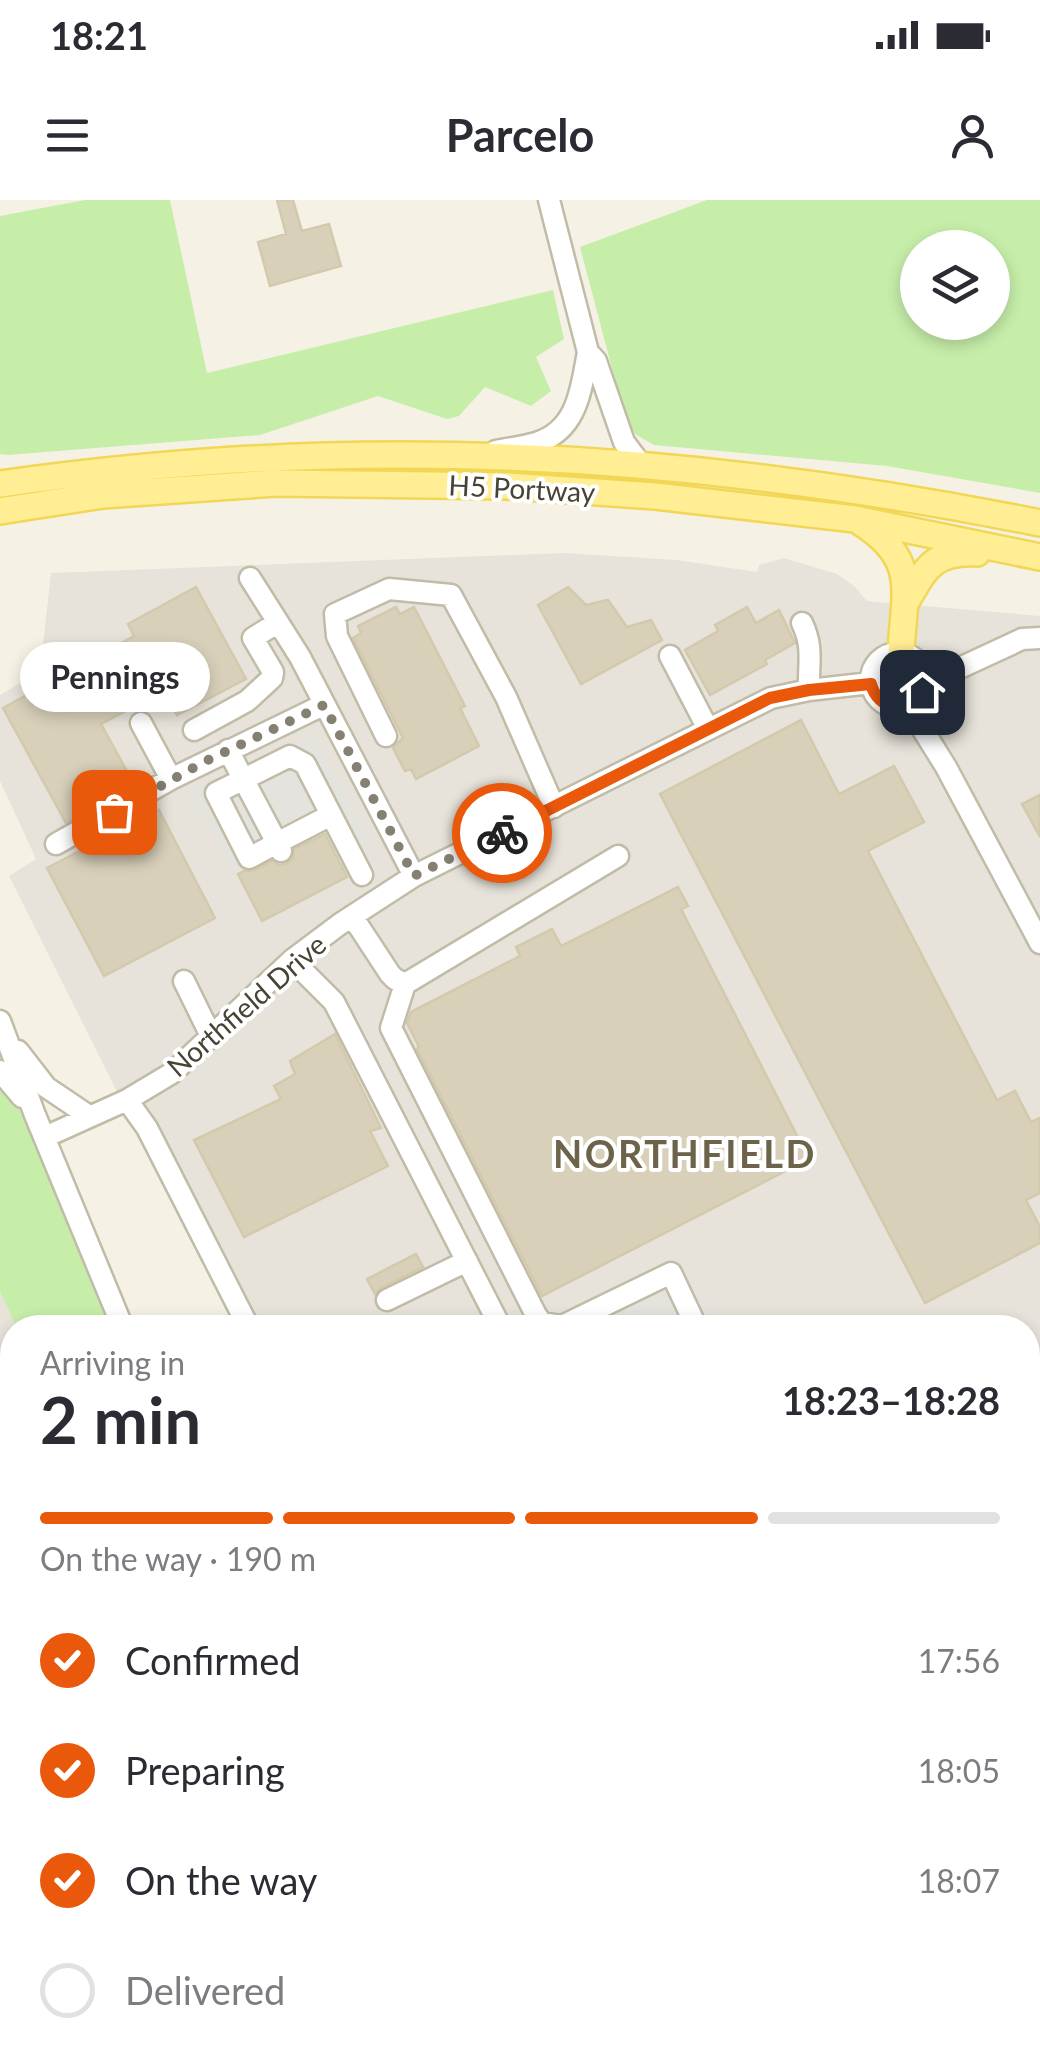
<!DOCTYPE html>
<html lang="en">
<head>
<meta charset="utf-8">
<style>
  body { margin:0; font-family:Lato,sans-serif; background:#f7f7f7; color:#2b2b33; height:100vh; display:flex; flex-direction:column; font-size:38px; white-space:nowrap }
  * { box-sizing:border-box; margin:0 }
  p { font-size:32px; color:#7c7c81 }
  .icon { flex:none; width:55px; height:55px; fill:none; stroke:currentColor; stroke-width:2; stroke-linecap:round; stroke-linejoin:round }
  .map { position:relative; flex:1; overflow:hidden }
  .panel { position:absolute; left:0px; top:1115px; width:1040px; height:750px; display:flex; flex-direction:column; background:#fff; border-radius:40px 40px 0 0; box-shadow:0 5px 15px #0003 }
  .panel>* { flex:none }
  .tools { position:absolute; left:900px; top:30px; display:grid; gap:20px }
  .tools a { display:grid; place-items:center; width:110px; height:110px; border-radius:50%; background:#fff; box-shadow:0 5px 15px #0003; font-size:50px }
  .pin { position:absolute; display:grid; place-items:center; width:85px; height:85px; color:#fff; margin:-42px; border-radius:20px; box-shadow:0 5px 15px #0006 }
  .courier { position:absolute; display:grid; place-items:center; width:100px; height:100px; margin:-50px; border:8px solid #ea580c; border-radius:50%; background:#fff; color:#222; box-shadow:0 2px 12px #0007 }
  .bubble { position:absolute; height:70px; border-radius:35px; background:#fff; box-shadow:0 5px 15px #0003; font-size:32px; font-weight:700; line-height:70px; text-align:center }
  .overview em { font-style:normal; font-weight:700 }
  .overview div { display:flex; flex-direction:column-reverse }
  .overview { display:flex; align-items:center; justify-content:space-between; height:170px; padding:0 40px }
  h1 { font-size:65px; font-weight:700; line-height:75px }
  .bar { display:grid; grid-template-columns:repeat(4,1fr); gap:15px 10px; align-content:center; height:120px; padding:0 40px }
  .bar i { height:12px; border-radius:8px; background:#e1e1e2 }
  .bar .on { background:#ea580c }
  .bar p { grid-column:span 4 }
  ol { padding:0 40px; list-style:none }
  li { display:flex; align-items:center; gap:30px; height:110px }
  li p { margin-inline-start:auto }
  li .icon { padding:10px; border-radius:50%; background:#ea580c; color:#fff; stroke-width:4 }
  li:last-child { color:#7c7c81 }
  li i { width:55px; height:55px; border:5px solid #e1e1e2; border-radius:50% }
  .status { display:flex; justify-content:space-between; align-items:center; height:70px; padding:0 50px; background:#fff; direction:ltr }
  .status svg { height:28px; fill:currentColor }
  header { display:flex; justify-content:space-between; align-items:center; height:130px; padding:0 40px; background:#fff; font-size:45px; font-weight:700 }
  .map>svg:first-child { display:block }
  .industrial { fill:#e7e3da }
  .green { fill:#c6eea9; fill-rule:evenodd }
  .parking { fill:#e5e3de }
  .building { fill:#d8d0b9; stroke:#d3c9ac; stroke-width:2.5 }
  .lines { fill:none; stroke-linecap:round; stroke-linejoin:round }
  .minor-casing { stroke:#c1bca7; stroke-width:25 }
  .major-casing { stroke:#f2d757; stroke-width:30 }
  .highway-casing { stroke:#f0bf25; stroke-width:35 }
  .minor { stroke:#fff; stroke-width:20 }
  .major { stroke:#ffee94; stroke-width:25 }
  .highway { stroke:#ffe066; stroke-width:30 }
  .done { stroke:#858072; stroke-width:10; stroke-dasharray:0 18 }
  .route { stroke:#ea580c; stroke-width:12 }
  .labels { text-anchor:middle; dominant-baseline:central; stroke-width:8; stroke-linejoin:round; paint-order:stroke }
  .street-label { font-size:28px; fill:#484334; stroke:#fff }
  .district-label { font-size:38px; font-weight:bold; letter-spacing:2.5px; fill:#6c634a; stroke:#fff }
</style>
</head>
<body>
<div class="status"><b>18:21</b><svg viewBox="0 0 49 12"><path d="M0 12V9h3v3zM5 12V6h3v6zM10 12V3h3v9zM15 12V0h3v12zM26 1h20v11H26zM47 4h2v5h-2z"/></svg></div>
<header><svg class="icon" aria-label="menu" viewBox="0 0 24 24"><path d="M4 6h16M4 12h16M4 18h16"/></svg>Parcelo<svg class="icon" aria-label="person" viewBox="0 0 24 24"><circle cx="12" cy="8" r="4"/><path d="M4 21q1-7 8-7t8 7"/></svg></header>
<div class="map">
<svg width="1040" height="1865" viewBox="0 0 1040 1865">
  <rect width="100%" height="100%" fill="#f5f2e5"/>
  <path class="industrial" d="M564,353L676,360L757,372L759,365L784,358L837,374L854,386L867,401L1040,416V1581L1028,1599V1128L235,1127L9,676L36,659L0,581V495L40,471L51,373Z
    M0,1091L16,1127L12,1128V1852H315L320,1865H0Z"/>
  <path class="green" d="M85,0H170L207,173L553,90L564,139L536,157L551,191L531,206L485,187L459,216L447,219L378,196L260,235L8,255L0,254V16Z
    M707,0H1040V293L887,266L654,245L635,234L624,214L580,47ZM918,48H992V122H918Z
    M0,885L17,905L39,947L109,1127H16L0,1091Z
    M1040,1779V1865H979V1853L1028,1852V1791Z
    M348,1853H500L509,1865H360Z"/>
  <path class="parking" d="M315,537L379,657L368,663L371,672L354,682L321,623L233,670L190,593L290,542L300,545Z
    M682,1081L705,1101L717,1127L572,1128Z"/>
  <path class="building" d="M277,0H293L302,31L329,24L341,66L270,86L258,42L286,34Z
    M196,387L246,479L177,515L164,491L101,524L134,584L66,623L3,508L134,436L128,424Z
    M568,387L586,405L608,400L627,427L651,420L662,440L581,484L538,405Z
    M396,407L400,414L414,407L465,506L460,508L479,546L416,579L411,569L405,571L393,548L403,538L353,438L361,433L358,426Z
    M747,407L756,423L779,410L795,443L765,460L767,464L710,495L685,450L718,431L715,425Z
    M801,520L839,594L894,566L924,622L868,651L997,900L1015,891L1031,922L1040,918V993L1026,1000L1040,1027V1043L925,1103L660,594Z
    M1040,595V637L1022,604Z
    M159,610L215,718L104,776L47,668Z
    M325,634L347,677L262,721L238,674L244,671L255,670L272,661L279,665L286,664L293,658L294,649Z
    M678,687L688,706L681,709L809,959L542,1096L417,849L419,847L407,823L411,812L520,756L516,747L552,729L561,746Z
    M335,834L381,928L370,931L388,966L244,1037L194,940L281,899L274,886L295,874L290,861Z
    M416,1054L423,1067L381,1088L375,1094L367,1079Z"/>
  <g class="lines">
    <g class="minor-casing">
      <path id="minor" d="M549,0L588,152L596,161L624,242L642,266
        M496,251C509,248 523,247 536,243C578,230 581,189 588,152
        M250,378L300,457L414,676
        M802,423C814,448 808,463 809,490
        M871 480a27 27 0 1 1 54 0a27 27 0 1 1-54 0Z
        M670,456L708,529
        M925,476L951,472L1022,439L1040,438
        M912,504L918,522L946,567L1040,743
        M141,523L171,579L323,505
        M194,530L247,501L272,478L273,472L253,438L277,423
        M386,536L337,436L335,414L389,389L451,395L506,497L554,607
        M228,550L277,643L331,615
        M56,644L171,579
        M281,651L277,643L249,658L216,593L290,556L305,564L362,675
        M618,656L405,784L391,828L536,1115L542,1123L562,1126L671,1073L697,1128
        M352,716L390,774L395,779L405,784
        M292,760L334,802L501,1128
        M184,781L211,836
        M0,821L35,915L123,1128
        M18,851L46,887L89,916
        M0,871L22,897
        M127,900L147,928L249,1128
        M45,937L127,900L172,873L292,760L340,724L414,676L771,498L809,490L871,483
        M387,1100L467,1061
        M1028,1222L1040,1217
        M1031,1573L1040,1562
        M520,1852L530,1865
        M558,1852L568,1865
        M24,1865L27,1852
        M948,1865L949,1852"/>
    </g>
    <g class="major-casing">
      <path id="major" d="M0,284C108,269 216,259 325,256C564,249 806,276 1040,323
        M0,311L103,295L276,283L507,286L655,296L855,319L1040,357
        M860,322C921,360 903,394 901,454
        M906,402C926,367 934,351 977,353"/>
    </g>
    <g class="highway-casing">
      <path id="highway" d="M1028,1695L1040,1681
        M1028,1753L1040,1742
        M848,1865L863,1852
        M903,1865L918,1852"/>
    </g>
    <use href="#minor" class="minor"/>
    <use href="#major" class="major"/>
    <use href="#highway" class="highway"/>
  </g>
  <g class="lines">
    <path class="done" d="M114,612L204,562L324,505L414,676L502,633"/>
    <path class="route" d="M502,633L770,498L809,490L871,484C878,510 907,515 922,492"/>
  </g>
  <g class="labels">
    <g class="street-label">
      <text transform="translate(522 288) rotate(3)">H5 Portway</text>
      <text transform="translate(246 805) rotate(-41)">Northfield Drive</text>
    </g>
    <g class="district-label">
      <text x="685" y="953">NORTHFIELD</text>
    </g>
  </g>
</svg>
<div class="tools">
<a><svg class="icon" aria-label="layers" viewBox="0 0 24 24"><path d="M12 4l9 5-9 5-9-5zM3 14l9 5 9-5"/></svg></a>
</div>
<div class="pin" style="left:114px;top:612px;background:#ea580c"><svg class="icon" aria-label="bag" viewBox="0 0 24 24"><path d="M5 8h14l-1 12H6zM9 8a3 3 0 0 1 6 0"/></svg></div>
<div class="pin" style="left:922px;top:492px;background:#1f2937"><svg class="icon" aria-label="home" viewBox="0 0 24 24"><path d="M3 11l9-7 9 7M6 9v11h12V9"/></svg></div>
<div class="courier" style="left:502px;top:633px"><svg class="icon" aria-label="bike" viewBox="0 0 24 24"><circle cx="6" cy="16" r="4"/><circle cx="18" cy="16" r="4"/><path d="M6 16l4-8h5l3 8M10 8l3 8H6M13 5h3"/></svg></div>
<div class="bubble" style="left:20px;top:442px;width:190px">Pennings</div>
<section class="panel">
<div class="overview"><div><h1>2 min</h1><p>Arriving in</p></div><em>18:23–18:28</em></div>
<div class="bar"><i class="on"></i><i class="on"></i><i class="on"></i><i></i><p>On the way · 190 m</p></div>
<ol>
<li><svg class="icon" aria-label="check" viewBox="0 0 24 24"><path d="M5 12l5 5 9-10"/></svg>Confirmed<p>17:56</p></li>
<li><svg class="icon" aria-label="check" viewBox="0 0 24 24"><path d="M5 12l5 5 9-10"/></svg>Preparing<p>18:05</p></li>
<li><svg class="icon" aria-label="check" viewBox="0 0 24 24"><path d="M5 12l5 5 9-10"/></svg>On the way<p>18:07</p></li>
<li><i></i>Delivered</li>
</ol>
</section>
</div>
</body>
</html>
